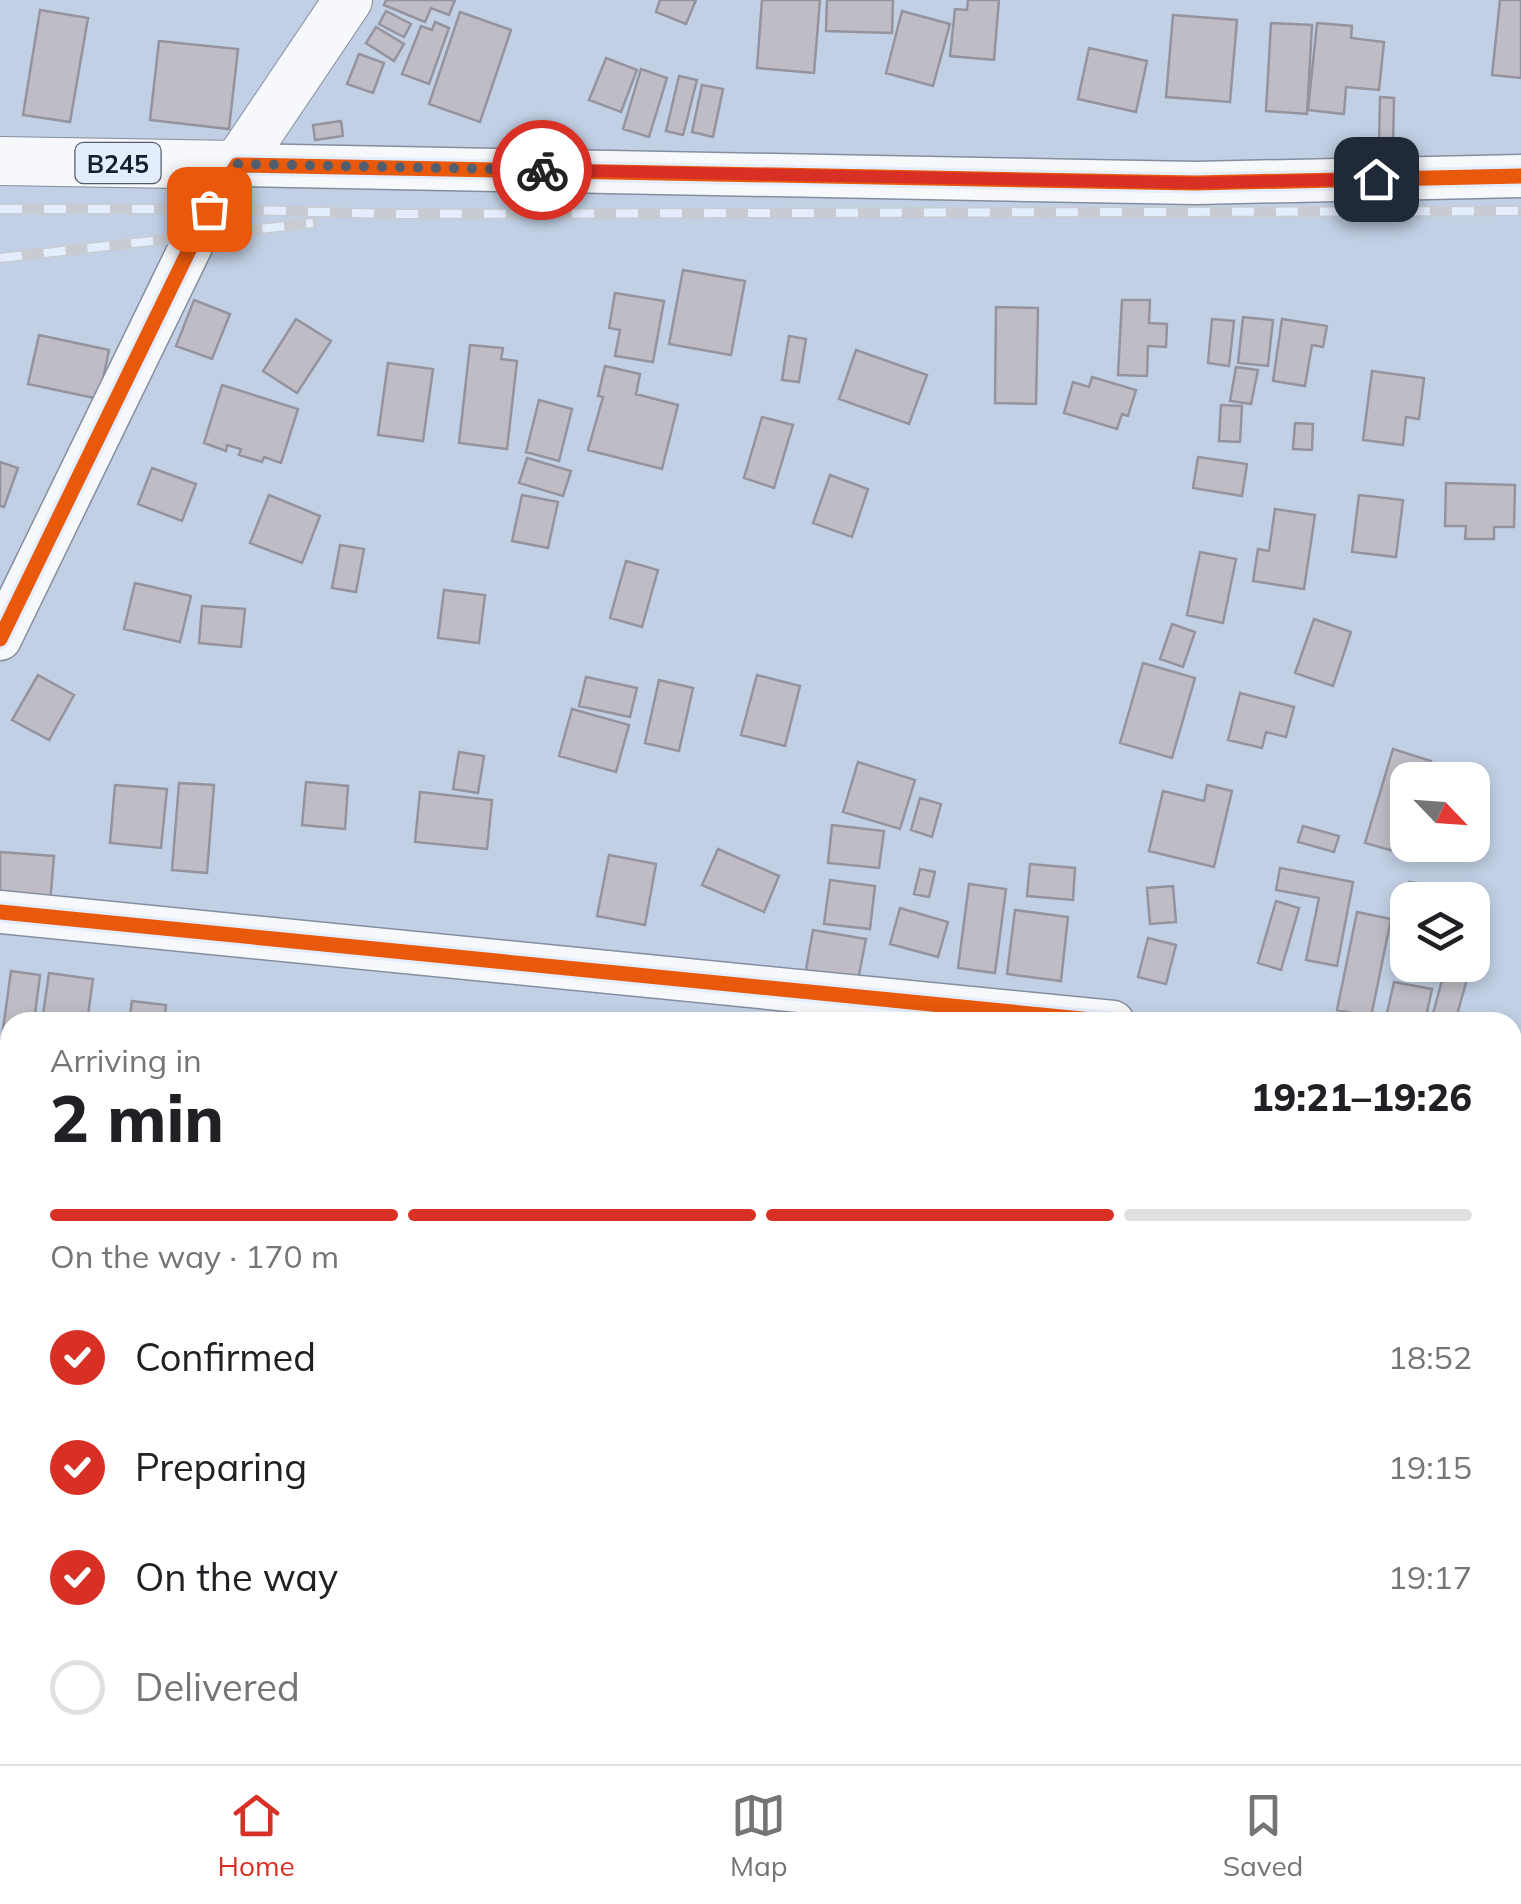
<!DOCTYPE html>
<html lang="en">
<head>
<meta charset="utf-8">
<style>
  body { margin:0; font-family:Mulish,sans-serif; background:#f6f6f6; color:#202124; height:100vh; display:flex; flex-direction:column; font-size:38px; white-space:nowrap }
  * { box-sizing:border-box; margin:0 }
  p { font-size:32px; color:#757577 }
  .icon { flex:none; width:55px; height:55px; fill:none; stroke:currentColor; stroke-width:2; stroke-linecap:round; stroke-linejoin:round }
  .map { position:relative; flex:1; overflow:hidden }
  .side { position:absolute; left:0px; top:1012px; width:1522px; height:752px; display:flex; flex-direction:column; background:#fff; border-radius:30px 30px 0 0; box-shadow:0 5px 15px #0003 }
  .side>* { flex:none }
  .needle { width:65px; rotate:115deg }
  .buttons { position:absolute; left:1390px; top:762px; display:grid; gap:20px }
  .buttons a { display:grid; place-items:center; width:100px; height:100px; border-radius:20px; background:#fff; box-shadow:0 5px 15px #0003; font-size:50px }
  .pin { position:absolute; display:grid; place-items:center; width:85px; height:85px; color:#fff; margin:-42px; border-radius:20px; box-shadow:0 5px 15px #0006 }
  .courier { position:absolute; display:grid; place-items:center; width:100px; height:100px; margin:-50px; border:8px solid #d93025; border-radius:50%; background:#fff; color:#222; box-shadow:0 2px 12px #0007 }
  .head em { font-style:normal; font-weight:800 }
  .head div { display:flex; flex-direction:column-reverse }
  .head { display:flex; align-items:center; justify-content:space-between; height:170px; padding:0 50px }
  h1 { font-size:65px; font-weight:800; line-height:75px }
  .bar { display:grid; grid-template-columns:repeat(4,1fr); gap:15px 10px; align-content:center; height:120px; padding:0 50px }
  .bar i { height:12px; border-radius:8px; background:#e0e0e0 }
  .bar .selected { background:#d93025 }
  .bar p { grid-column:span 4 }
  ol { padding:0 50px; list-style:none }
  li { display:flex; align-items:center; gap:30px; height:110px }
  li p { margin-inline-start:auto }
  li .icon { padding:10px; border-radius:50%; background:#d93025; color:#fff; stroke-width:4 }
  li:last-child { color:#757577 }
  li i { width:55px; height:55px; border:5px solid #e0e0e0; border-radius:50% }
  .dock { display:flex; justify-content:space-around; align-items:center; height:140px; border-top:2px solid #e0e0e0; background:#fff; font-size:28px; color:#757577 }
  .dock a { display:grid; justify-items:center; gap:5px }
  .dock .selected { color:#d93025 }
  .map>svg:first-child { display:block }
  .lines { fill:none; stroke-linecap:round; stroke-linejoin:round }
  .canal { stroke:#7baaf2; stroke-width:35 }
  .building { fill:#bfbcc5; stroke:#95939d; stroke-width:2.5 }
  .secondary-casing { stroke:#848e9e; stroke-width:45 }
  .primary-casing { stroke:#848e9e; stroke-width:50 }
  .secondary { stroke:#f6f8fb; stroke-width:42 }
  .primary { stroke:#f6f8fb; stroke-width:48 }
  .rail-casing { stroke:#c8ccd2; stroke-width:11 }
  .rail { stroke:#e3edfd; stroke-width:8; stroke-dasharray:22; stroke-linecap:butt }
  .cycleway-casing { stroke:#e3edfd; stroke-width:21 }
  .cycleway { stroke:#e8590c; stroke-width:15 }
  .done { stroke:#525d6d; stroke-width:10; stroke-dasharray:0 18 }
  .route { stroke:#d93025; stroke-width:12 }
  .labels { text-anchor:middle; dominant-baseline:central; stroke-width:8; stroke-linejoin:round; paint-order:stroke }
  .shield { fill:#e3edfd; stroke:#545d6b; stroke-width:2.5 }
  .shield-label { font-size:25px; font-weight:bold; fill:#161f2d }
</style>
</head>
<body>
<div class="map">
<svg width="1521" height="1764" viewBox="0 0 1521 1764">
  <rect width="100%" height="100%" fill="#c2d0e5"/>
  <g class="lines">
    <path class="canal" d="M0,1513L10,1515
      M1512,1710L1521,1711"/>
  </g>
  <path class="building" d="M386,0H455L449,15L431,8L425,22L384,5Z
    M660,0H696L686,24L656,12Z
    M762,0H820L814,73L757,68Z
    M827,0H893L892,33L826,31Z
    M968,0H999L994,60L950,56L955,9L967,10Z
    M1500,0H1521V78L1492,75Z
    M40,10L88,18L70,122L23,115Z
    M386,11L411,24L404,37L379,24Z
    M902,11L950,24L933,86L886,73Z
    M460,12L511,30L480,122L429,104Z
    M1173,15L1237,20L1230,102L1166,97Z
    M435,22L449,28L429,84L402,74L421,26L432,30Z
    M1271,23L1312,25L1307,114L1266,111Z
    M1317,23L1352,26L1351,38L1384,42L1379,90L1346,87L1344,114L1308,110Z
    M376,27L404,44L394,61L366,43Z
    M159,41L238,49L229,129L150,120Z
    M1089,48L1147,61L1136,112L1078,99Z
    M359,54L384,63L373,93L347,84Z
    M606,58L637,70L621,112L589,100Z
    M641,69L667,78L649,137L623,129Z
    M679,76L697,80L683,135L666,131Z
    M702,85L723,89L713,137L692,132Z
    M1380,97L1394,98L1393,145H1379Z
    M341,121L343,136L315,140L313,125Z
    M683,270L745,281L731,355L669,344Z
    M615,293L664,301L653,362L615,356L620,330L609,328Z
    M194,300L230,314L212,359L176,346Z
    M1122,300H1150L1149,323L1167,324L1166,347L1148,346L1147,376L1118,375Z
    M996,307L1038,308L1036,404L995,403Z
    M1243,317L1273,320L1268,366L1238,363Z
    M296,319L331,341L297,393L263,371Z
    M1212,319L1234,321L1229,366L1208,363Z
    M1282,319L1327,326L1323,347L1312,345L1305,386L1273,381Z
    M39,335L109,350L99,399L28,384Z
    M789,336L806,339L799,382L782,380Z
    M470,345L503,348L501,359L517,361L507,449L459,443Z
    M856,350L927,375L909,424L839,399Z
    M388,363L433,369L423,441L378,435Z
    M605,366L640,374L636,394L678,405L662,469L588,450L603,397L598,396Z
    M1236,367L1258,370L1251,404L1230,401Z
    M1372,371L1424,378L1419,419L1406,417L1403,445L1363,440Z
    M1092,377L1136,390L1128,416L1122,414L1117,429L1064,413L1073,382L1089,387Z
    M222,385L298,409L281,463L264,457L262,462L239,455L241,449L227,445L226,451L204,443Z
    M539,400L572,409L559,461L526,452Z
    M1221,405L1242,406L1240,442L1219,441Z
    M762,417L793,425L774,488L744,478Z
    M1295,423L1313,424L1312,450L1293,449Z
    M1198,457L1247,464L1242,496L1193,488Z
    M527,458L571,471L563,496L519,483Z
    M0,462L18,468L4,507L0,506Z
    M152,468L196,484L182,521L138,504Z
    M830,475L868,489L852,537L813,523Z
    M1446,483L1515,485L1514,527H1494V539H1465L1466,526H1445Z
    M269,495L320,516L302,563L250,543Z
    M522,495L558,502L548,548L512,541Z
    M1359,495L1403,500L1396,557L1352,552Z
    M1275,509L1315,515L1304,589L1253,581L1258,549L1269,551Z
    M340,545L364,549L356,592L332,588Z
    M1200,552L1236,559L1223,623L1187,615Z
    M626,561L658,570L642,627L610,618Z
    M135,583L191,596L180,642L124,629Z
    M444,590L485,595L479,643L438,638Z
    M202,606L245,609L241,647L199,643Z
    M1314,619L1351,632L1333,686L1295,673Z
    M1172,624L1195,632L1183,667L1160,659Z
    M1143,663L1195,678L1172,758L1120,743Z
    M38,675L74,695L49,740L12,720Z
    M757,675L800,686L785,746L741,735Z
    M586,677L637,688L630,717L579,706Z
    M659,680L693,688L679,751L645,743Z
    M1240,693L1294,707L1286,737L1266,732L1262,748L1228,740Z
    M572,709L629,725L616,772L559,756Z
    M1393,749L1431,761L1425,780H1408V841L1404,854L1365,843Z
    M459,752L484,756L478,793L453,789Z
    M858,762L915,780L900,829L843,812Z
    M306,782L348,786L345,829L302,825Z
    M179,783L214,785L207,873L172,870Z
    M115,785L167,789L161,848L110,843Z
    M1207,785L1232,791L1214,867L1149,851L1163,791L1204,801Z
    M420,792L492,800L487,849L415,842Z
    M920,798L941,804L932,837L911,830Z
    M832,825L884,831L879,868L828,863Z
    M1303,826L1339,836L1334,852L1298,842Z
    M718,849L779,876L764,912L702,885Z
    M0,852L54,856L50,904L0,899Z
    M609,855L656,864L645,925L597,916Z
    M1030,864L1075,868L1073,900L1027,896Z
    M1280,868L1353,882L1337,966L1306,960L1319,898L1276,890Z
    M920,869L935,872L929,897L914,894Z
    M830,880L875,886L870,929L824,924Z
    M1409,882L1454,888L1453,900H1408V931L1403,930Z
    M969,884L1006,889L995,973L958,968Z
    M1173,886L1176,922L1150,924L1147,888Z
    M1276,901L1299,908L1281,970L1258,963Z
    M900,908L948,922L938,957L890,944Z
    M1015,910L1068,917L1061,981L1007,974Z
    M1357,912L1391,919L1371,1017L1337,1010Z
    M813,930L866,939L857,985L805,975Z
    M1148,938L1176,945L1166,984L1138,977Z
    M1402,941L1408,942V965H1439L1436,979L1396,970Z
    M11,971L40,975L34,1022H10V1057L0,1055V1051Z
    M49,973L93,979L87,1022H42Z
    M1444,973L1467,979L1455,1022L1431,1021Z
    M1394,982L1432,989L1425,1022H1385Z
    M132,1001L166,1005L164,1022H129Z
    M201,1016L243,1021L242,1022H200Z
    M1521,1140V1213H1514Z
    M1512,1230H1521V1266H1512Z"/>
  <g class="lines">
    <g class="secondary-casing">
      <path id="secondary" d="M0,639L209,209L237,165L1195,183L1521,176
        M0,912L1113,1022
        M1512,1068L1521,1069"/>
    </g>
    <g class="primary-casing">
      <path id="primary" d="M0,161L237,165L348,0"/>
    </g>
    <use href="#secondary" class="secondary"/>
    <use href="#primary" class="primary"/>
    <g class="rail-casing">
      <path id="rail" d="M0,209H209L392,214L1521,211
        M0,258L313,223"/>
    </g>
    <use href="#rail" class="rail"/>
    <g class="cycleway-casing">
      <path id="cycleway" d="M0,639L209,209L237,165L1195,183L1521,176
        M0,912L1113,1022"/>
    </g>
    <use href="#cycleway" class="cycleway"/>
  </g>
  <g class="lines">
    <path class="done" d="M209,209L237,164L542,170"/>
    <path class="route" d="M542,170L1195,183L1376,179"/>
  </g>
  <g class="labels">
    <rect class="shield" x="75.5" y="143" width="85" height="40" rx="8"/>
    <g class="shield-label">
      <text x="118" y="163">B245</text>
    </g>
  </g>
</svg>
<div class="buttons">
<a><svg class="needle" viewBox="-14 -14 28 28"><path d="M0-13l5 13h-10z" fill="#e53935"/><path d="M0 13l5-13h-10z" fill="#757577"/></svg></a>
<a><svg class="icon" aria-label="layers" viewBox="0 0 24 24"><path d="M12 4l9 5-9 5-9-5zM3 14l9 5 9-5"/></svg></a>
</div>
<div class="pin" style="left:209px;top:209px;background:#ea580c"><svg class="icon" aria-label="bag" viewBox="0 0 24 24"><path d="M5 8h14l-1 12H6zM9 8a3 3 0 0 1 6 0"/></svg></div>
<div class="pin" style="left:1376px;top:179px;background:#1f2937"><svg class="icon" aria-label="home" viewBox="0 0 24 24"><path d="M3 11l9-7 9 7M6 9v11h12V9"/></svg></div>
<div class="courier" style="left:542px;top:170px"><svg class="icon" aria-label="bike" viewBox="0 0 24 24"><circle cx="6" cy="16" r="4"/><circle cx="18" cy="16" r="4"/><path d="M6 16l4-8h5l3 8M10 8l3 8H6M13 5h3"/></svg></div>
<section class="side">
<div class="head"><div><h1>2 min</h1><p>Arriving in</p></div><em>19:21–19:26</em></div>
<div class="bar"><i class="selected"></i><i class="selected"></i><i class="selected"></i><i></i><p>On the way · 170 m</p></div>
<ol>
<li><svg class="icon" aria-label="check" viewBox="0 0 24 24"><path d="M5 12l5 5 9-10"/></svg>Confirmed<p>18:52</p></li>
<li><svg class="icon" aria-label="check" viewBox="0 0 24 24"><path d="M5 12l5 5 9-10"/></svg>Preparing<p>19:15</p></li>
<li><svg class="icon" aria-label="check" viewBox="0 0 24 24"><path d="M5 12l5 5 9-10"/></svg>On the way<p>19:17</p></li>
<li><i></i>Delivered</li>
</ol>
</section>
</div>
<nav class="dock">
<a class="selected"><svg class="icon" aria-label="home" viewBox="0 0 24 24"><path d="M3 11l9-7 9 7M6 9v11h12V9"/></svg>Home</a>
<a><svg class="icon" aria-label="map" viewBox="0 0 24 24"><path d="M3 6l6-2 6 2 6-2v14l-6 2-6-2-6 2zM9 4v14M15 6v14"/></svg>Map</a>
<a><svg class="icon" aria-label="saved" viewBox="0 0 24 24"><path d="M7 4h10v16l-5-4-5 4z"/></svg>Saved</a>
</nav>
</body>
</html>
